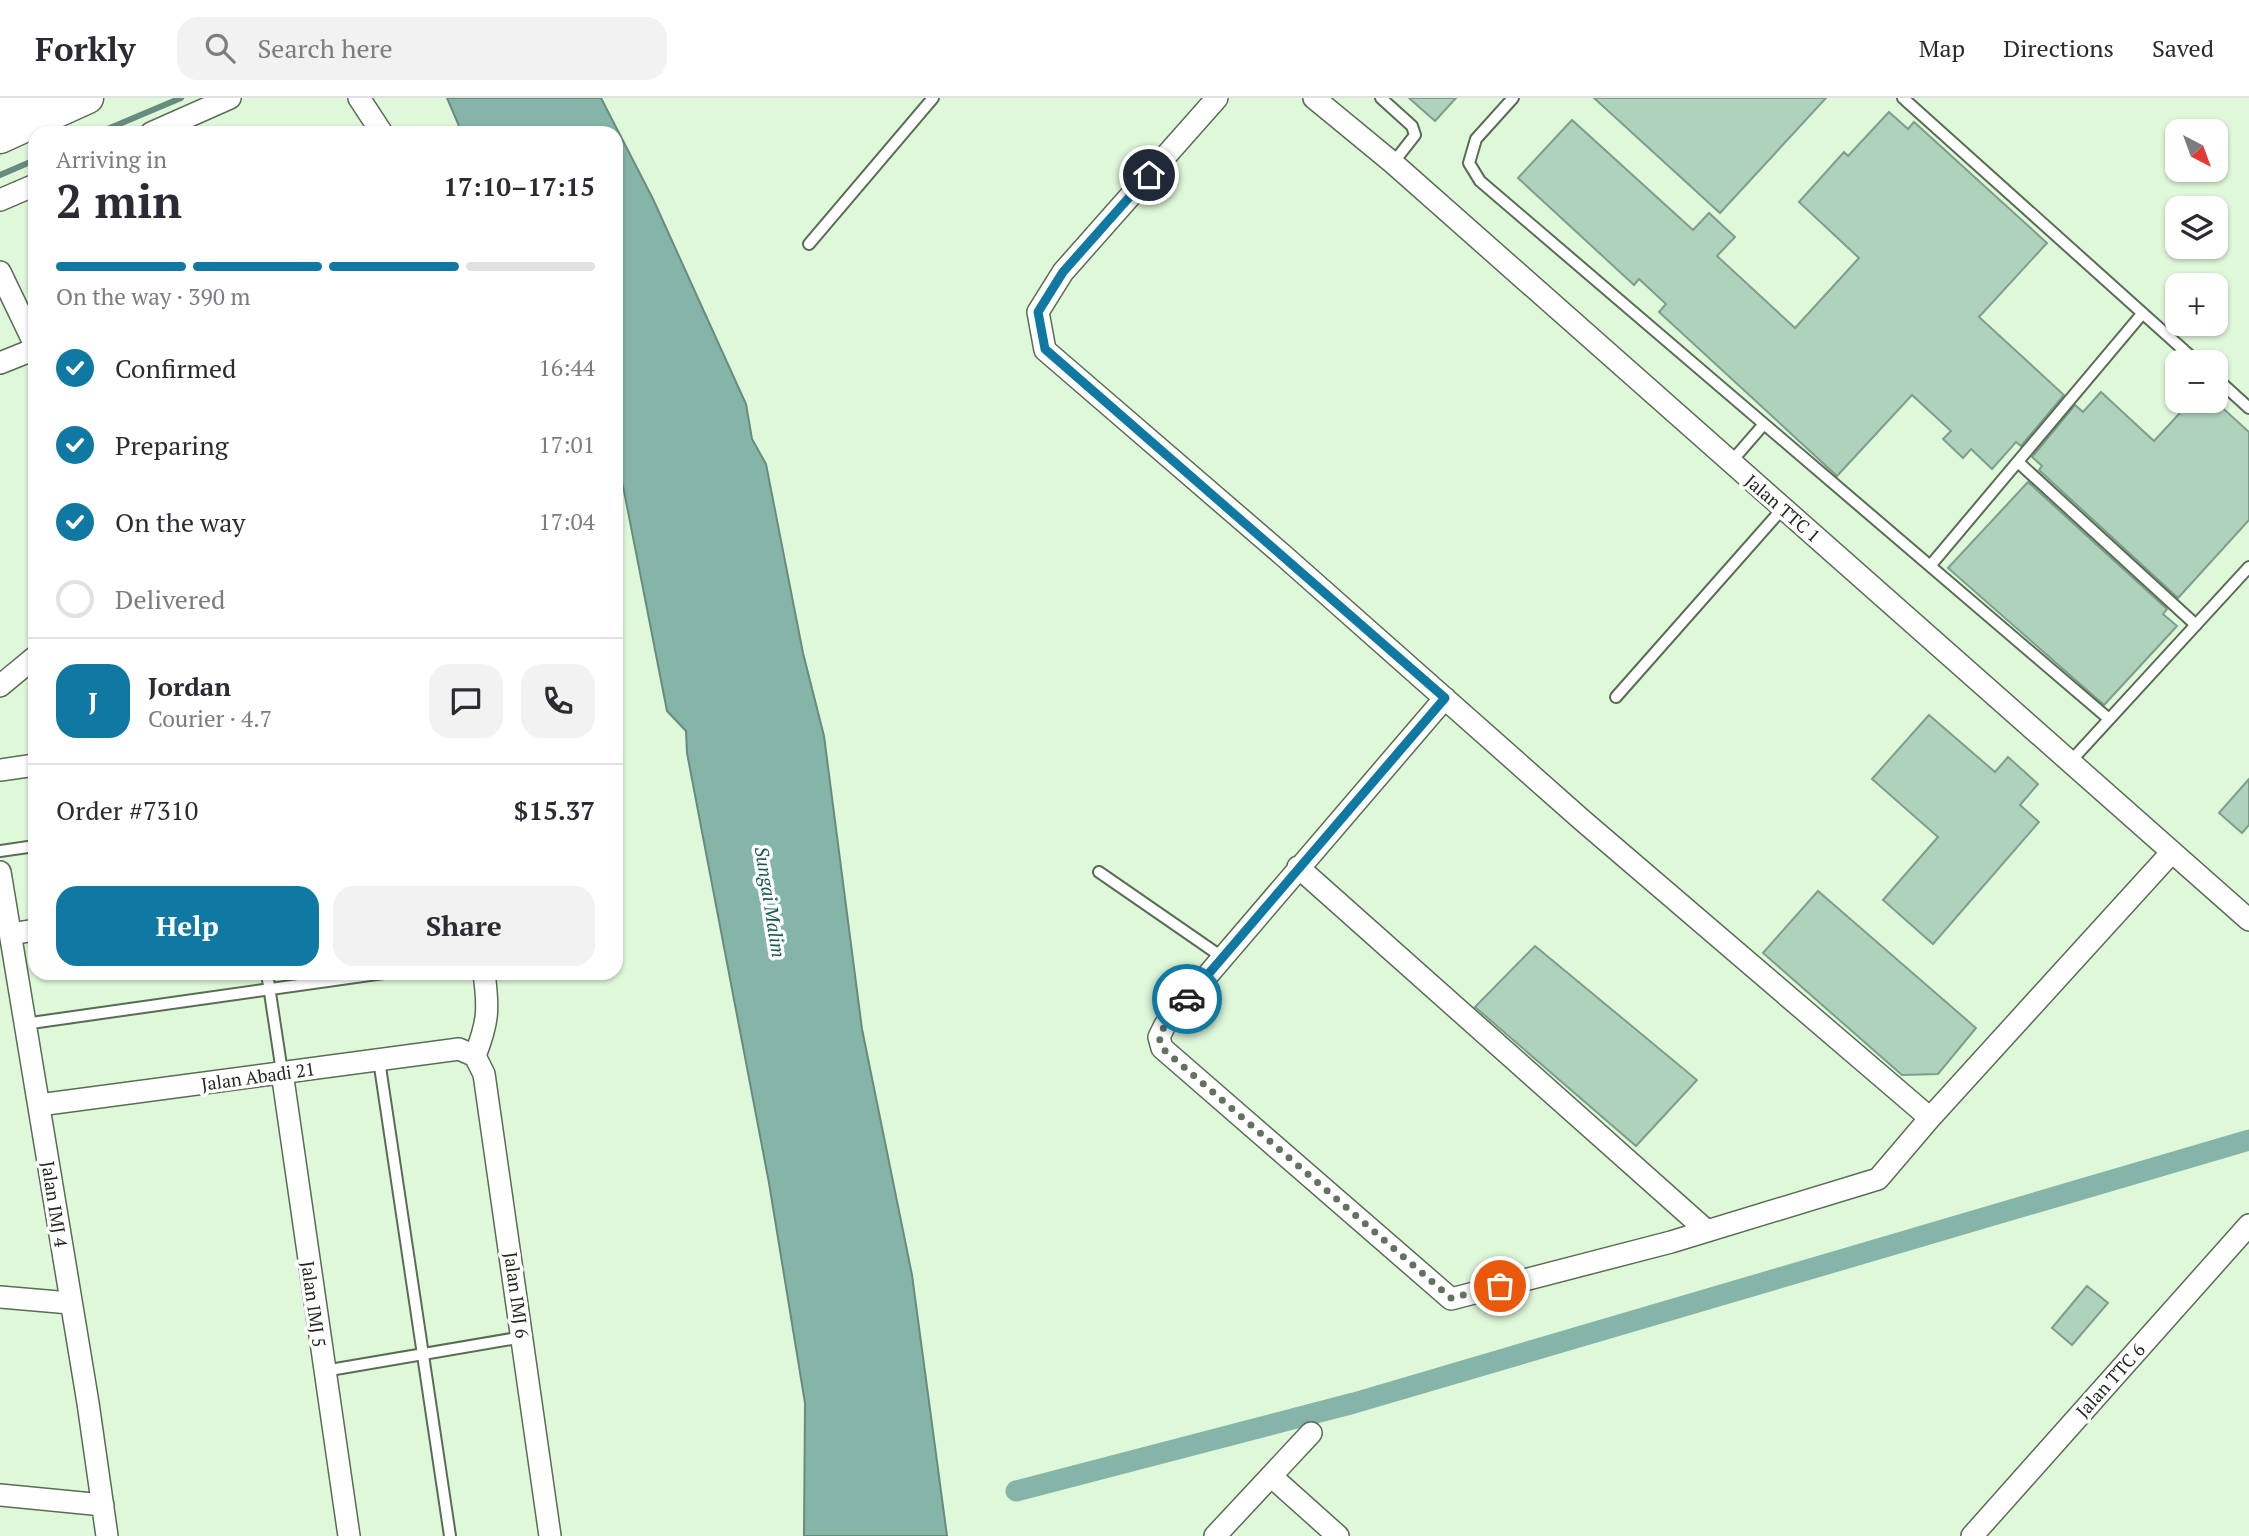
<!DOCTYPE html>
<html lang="en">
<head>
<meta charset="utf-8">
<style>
  body { margin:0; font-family:"PT Serif",serif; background:#f2f2f3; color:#2b2b33; height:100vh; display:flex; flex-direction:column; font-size:26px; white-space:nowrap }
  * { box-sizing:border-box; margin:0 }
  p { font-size:23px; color:#7c7c81 }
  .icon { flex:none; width:38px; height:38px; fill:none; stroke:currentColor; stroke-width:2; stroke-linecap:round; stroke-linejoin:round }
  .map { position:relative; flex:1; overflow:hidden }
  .sheet { position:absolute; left:28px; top:28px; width:595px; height:854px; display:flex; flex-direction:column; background:#fff; border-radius:21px; box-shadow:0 2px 5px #0004 }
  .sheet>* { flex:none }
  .needle { width:46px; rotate:139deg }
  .controls { position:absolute; left:2165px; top:21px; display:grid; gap:14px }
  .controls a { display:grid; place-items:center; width:63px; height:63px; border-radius:14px; background:#fff; box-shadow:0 2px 5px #0004; font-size:35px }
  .pin { position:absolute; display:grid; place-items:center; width:60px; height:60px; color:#fff; margin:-30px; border:4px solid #fff; border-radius:50%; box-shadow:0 2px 7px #0007 }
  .courier { position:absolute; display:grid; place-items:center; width:70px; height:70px; margin:-35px; border:5px solid #0f79a3; border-radius:50%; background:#fff; color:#222; box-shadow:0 2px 9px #0007 }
  .overview em { font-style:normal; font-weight:800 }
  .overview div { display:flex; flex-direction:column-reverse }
  .overview { display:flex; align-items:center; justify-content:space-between; height:119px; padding:0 28px }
  h1 { font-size:46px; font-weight:800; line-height:52px }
  .bar { display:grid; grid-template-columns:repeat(4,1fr); gap:10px 7px; align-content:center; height:84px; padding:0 28px }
  .bar i { height:9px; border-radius:5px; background:#e1e1e2 }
  .bar .selected { background:#0f79a3 }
  .bar p { grid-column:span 4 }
  .line { display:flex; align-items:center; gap:18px; padding:0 28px; border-top:2px solid #e1e1e2 }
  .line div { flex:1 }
  .round { display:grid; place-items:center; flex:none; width:74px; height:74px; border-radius:21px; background:#f2f2f3 }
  ol { padding:0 28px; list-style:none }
  li { display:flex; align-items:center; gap:21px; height:77px }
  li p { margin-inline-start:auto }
  li .icon { padding:7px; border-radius:50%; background:#0f79a3; color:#fff; stroke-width:4 }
  li:last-child { color:#7c7c81 }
  li i { width:38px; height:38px; border:4px solid #e1e1e2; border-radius:50% }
  .primary-button { display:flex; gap:14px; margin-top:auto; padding:14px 28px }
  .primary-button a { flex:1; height:80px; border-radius:21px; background:#0f79a3; color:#fff; font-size:28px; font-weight:800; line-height:80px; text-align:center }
  .primary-button a+a { background:#f2f2f3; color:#2b2b33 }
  header { display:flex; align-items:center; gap:42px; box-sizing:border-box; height:98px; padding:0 35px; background:#fff; border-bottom:2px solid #e1e1e2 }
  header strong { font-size:33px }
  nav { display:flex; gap:38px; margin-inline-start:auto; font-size:24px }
  .search { width:490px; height:63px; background:#f2f2f3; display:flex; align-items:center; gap:18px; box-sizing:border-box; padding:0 24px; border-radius:21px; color:#7c7c81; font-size:26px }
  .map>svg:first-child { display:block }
  .water { fill:#85b5a9; stroke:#678b7f; stroke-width:2 }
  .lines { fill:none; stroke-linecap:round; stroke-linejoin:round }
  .stream { stroke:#678b7f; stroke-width:6 }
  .canal { stroke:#85b5a9; stroke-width:21 }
  .building { fill:#afd2bd; stroke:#7d9e8b; stroke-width:2 }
  .service-casing { stroke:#586d54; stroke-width:14 }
  .minor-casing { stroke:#586d54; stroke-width:24 }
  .secondary-casing { stroke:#586d54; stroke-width:33 }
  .service { stroke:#fff; stroke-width:10 }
  .minor { stroke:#fff; stroke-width:21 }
  .secondary { stroke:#fff; stroke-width:30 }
  .done { stroke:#637160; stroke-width:7; stroke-dasharray:0 12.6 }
  .route { stroke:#0f79a3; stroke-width:9 }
  .labels { text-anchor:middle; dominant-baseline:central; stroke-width:7; stroke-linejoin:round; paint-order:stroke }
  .street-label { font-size:18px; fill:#20291e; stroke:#fff }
  .water-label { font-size:19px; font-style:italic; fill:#17574b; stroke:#fff }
</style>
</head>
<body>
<header>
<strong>Forkly</strong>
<div class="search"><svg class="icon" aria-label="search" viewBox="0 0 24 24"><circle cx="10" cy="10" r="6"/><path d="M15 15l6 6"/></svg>Search here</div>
<nav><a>Map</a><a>Directions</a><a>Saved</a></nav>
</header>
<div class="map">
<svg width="2249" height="1438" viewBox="0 0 2249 1438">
  <rect width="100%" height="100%" fill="#dff8da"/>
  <path class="water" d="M447,0H601L653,101L746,306L752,341L766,366L803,555L824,638L862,931L912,1177L947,1438H804L805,1305L769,1085L687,655L686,633L667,613L623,388L616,374V35H462Z"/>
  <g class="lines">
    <path class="stream" d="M98,35L181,0
      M0,77L35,62"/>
    <path class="canal" d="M1016,1393L1354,1305L2249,1042"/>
  </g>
  <path class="building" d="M1409,0H1456L1435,23Z
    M1594,0H1826L1720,115Z
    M1889,14L1908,31L1914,24L2047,145L1979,219L2064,297L2021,348L2016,344L1992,371L1971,351L1963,360L1943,341L1951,333L1912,297L1837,378L1659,214L1666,206L1639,181L1634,187L1518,80L1572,22L1693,132L1709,115L1735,139L1717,158L1795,230L1859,160L1799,104L1844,54L1848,58Z
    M2101,294L2154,343L2191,303H2215L2249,334V422L2178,500L2039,372L2042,368L2032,359L2075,307L2083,314Z
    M2028,384L2167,511L2163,516L2177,528L2104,607L1948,470Z
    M1929,617L1995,674L2008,659L2038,686L2020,707L2039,724L1933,846L1883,802L1938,739L1872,681Z
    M2249,681V727L2242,735L2219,715Z
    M1818,793L1976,930L1938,976L1902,977L1763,855Z
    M1535,848L1697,982L1636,1048L1475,909Z
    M2087,1188L2108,1205L2072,1247L2052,1230Z"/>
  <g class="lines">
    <g class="service-casing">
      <path id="service" d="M1381,0L1412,28L1415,37L1393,65
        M1513,0L1476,41L1469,65L1480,83L2109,621
        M1903,0L2197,264
        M809,146L933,0
        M2216,280L2249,310
        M1731,364L1764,326
        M2018,364L2196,527
        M1930,468L2142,216
        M1616,599L1783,410
        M2070,664L2249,469
        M0,753L35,748
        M1099,774L1222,859
        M267,875L282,974
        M24,926L384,875
        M379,962L450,1438
        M324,1273L523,1239"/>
    </g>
    <g class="minor-casing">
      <path id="minor" d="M359,0L382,35
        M1217,0L1063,174L1038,214L1045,252L1284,458L1582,722L1930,1020
        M1314,0L1393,65L2249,822
        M151,35L230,0
        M0,102L35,87
        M0,174L35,247
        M0,265L35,251
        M0,588L35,559
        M1445,600L1165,927L1159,939L1162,950L1451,1201L1671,1144L1878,1081L1930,1020L2172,754
        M0,672L35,667
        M1298,769L1707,1133
        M0,774L88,1305L107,1438
        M11,836L35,832
        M475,958C488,924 489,912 484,875
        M282,974L349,1438
        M39,1007L459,951L475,958L484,976L550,1438
        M0,1199L70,1205
        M1271,1378L1338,1438
        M0,1397L103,1407
        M1215,1438L1311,1335
        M1972,1438L2249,1127"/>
    </g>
    <g class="secondary-casing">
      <path id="secondary" d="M0,11L38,0
        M0,40L88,0"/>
    </g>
    <use href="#service" class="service"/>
    <use href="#minor" class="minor"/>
    <use href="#secondary" class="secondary"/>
  </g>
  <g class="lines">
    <path class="done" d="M1187,901L1165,927L1159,939L1162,950L1451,1200L1500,1188"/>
    <path class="route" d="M1149,77L1063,174L1038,214L1045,251L1445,600L1187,901"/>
  </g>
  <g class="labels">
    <g class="street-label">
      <text transform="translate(1783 410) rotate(41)">Jalan TTC 1</text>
      <text transform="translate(258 978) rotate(-8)">Jalan Abadi 21</text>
      <text transform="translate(55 1106) rotate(81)">Jalan IMJ 4</text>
      <text transform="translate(517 1197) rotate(82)">Jalan IMJ 6</text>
      <text transform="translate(314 1206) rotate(82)">Jalan IMJ 5</text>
      <text transform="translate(2110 1282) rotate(-48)">Jalan TTC 6</text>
    </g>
    <g class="water-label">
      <text transform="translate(771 804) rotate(81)">Sungai Malim</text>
    </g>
  </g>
</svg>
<div class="controls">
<a><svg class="needle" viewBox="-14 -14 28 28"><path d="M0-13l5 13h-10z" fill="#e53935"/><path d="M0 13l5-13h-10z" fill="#7c7c81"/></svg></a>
<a><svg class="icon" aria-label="layers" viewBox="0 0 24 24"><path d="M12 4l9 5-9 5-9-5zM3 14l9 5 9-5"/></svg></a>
<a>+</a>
<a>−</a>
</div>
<div class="pin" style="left:1500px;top:1188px;background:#ea580c"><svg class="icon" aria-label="bag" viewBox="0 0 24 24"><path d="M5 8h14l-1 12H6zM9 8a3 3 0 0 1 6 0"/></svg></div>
<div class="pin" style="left:1149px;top:77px;background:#1f2937"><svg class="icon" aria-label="home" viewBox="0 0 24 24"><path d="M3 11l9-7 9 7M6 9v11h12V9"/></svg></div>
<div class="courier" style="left:1187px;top:901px"><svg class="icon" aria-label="car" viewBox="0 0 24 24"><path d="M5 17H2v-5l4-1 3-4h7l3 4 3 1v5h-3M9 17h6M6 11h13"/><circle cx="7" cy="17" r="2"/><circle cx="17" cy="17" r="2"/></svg></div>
<section class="sheet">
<div class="overview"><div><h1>2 min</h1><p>Arriving in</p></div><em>17:10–17:15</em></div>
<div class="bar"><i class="selected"></i><i class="selected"></i><i class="selected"></i><i></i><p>On the way · 390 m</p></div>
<ol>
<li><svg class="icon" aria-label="check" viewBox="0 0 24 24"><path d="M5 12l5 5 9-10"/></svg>Confirmed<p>16:44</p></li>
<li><svg class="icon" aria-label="check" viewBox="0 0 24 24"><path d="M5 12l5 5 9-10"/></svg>Preparing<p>17:01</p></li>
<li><svg class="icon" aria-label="check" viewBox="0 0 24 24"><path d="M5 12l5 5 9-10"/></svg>On the way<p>17:04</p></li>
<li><i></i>Delivered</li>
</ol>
<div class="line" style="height:126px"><b class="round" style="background:#0f79a3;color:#fff">J</b><div><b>Jordan</b><p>Courier · 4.7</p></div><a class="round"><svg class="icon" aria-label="chat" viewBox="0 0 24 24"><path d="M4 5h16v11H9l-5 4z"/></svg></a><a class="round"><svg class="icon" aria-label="phone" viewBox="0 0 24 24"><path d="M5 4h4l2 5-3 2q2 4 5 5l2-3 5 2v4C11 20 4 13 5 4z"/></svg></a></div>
<div class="line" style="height:91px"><div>Order #7310</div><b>$15.37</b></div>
<div class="primary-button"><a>Help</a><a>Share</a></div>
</section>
</div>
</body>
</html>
